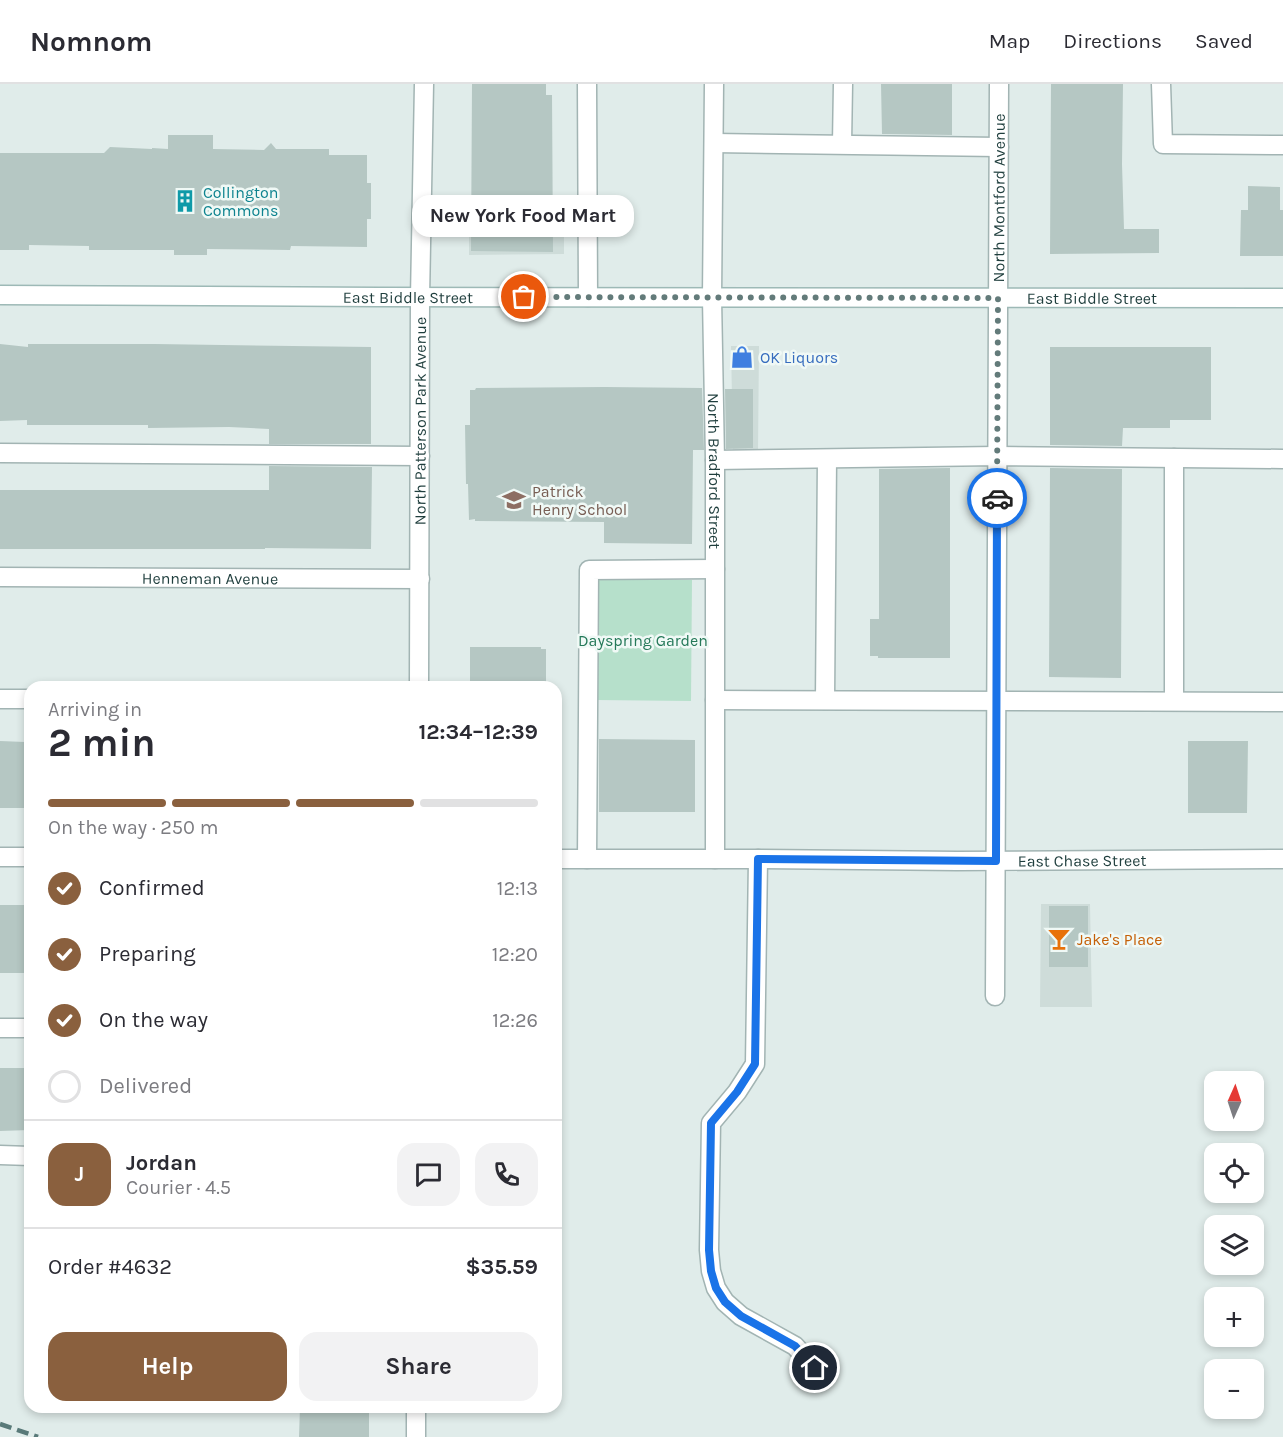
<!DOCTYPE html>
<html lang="en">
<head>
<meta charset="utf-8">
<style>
  body { margin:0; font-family:Karla,sans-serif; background:#f2f2f3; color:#2b2b33; height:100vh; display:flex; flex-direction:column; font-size:22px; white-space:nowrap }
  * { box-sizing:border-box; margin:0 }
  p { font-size:20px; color:#7c7c81 }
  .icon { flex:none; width:33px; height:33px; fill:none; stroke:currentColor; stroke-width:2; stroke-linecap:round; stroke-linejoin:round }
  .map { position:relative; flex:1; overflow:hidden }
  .details { position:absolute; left:24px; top:597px; width:538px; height:732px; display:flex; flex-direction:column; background:#fff; border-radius:18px; box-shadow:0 3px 9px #0003 }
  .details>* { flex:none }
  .needle { width:39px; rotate:3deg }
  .controls { position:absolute; left:1204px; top:987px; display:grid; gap:12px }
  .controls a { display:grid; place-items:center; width:60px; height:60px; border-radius:12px; background:#fff; box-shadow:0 3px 9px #0003; font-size:30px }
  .pin { position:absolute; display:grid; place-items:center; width:51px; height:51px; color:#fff; margin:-26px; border:3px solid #fff; border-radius:50%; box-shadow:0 2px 6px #0007 }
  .courier { position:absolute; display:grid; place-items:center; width:60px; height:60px; margin:-30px; border:4px solid #1a73e8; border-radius:50%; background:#fff; color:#222; box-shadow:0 2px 8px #0007 }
  .bubble { position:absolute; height:42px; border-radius:18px; background:#fff; box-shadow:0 3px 9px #0003; font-size:20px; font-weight:700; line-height:42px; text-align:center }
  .overview em { font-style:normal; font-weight:700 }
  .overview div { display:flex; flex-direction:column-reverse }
  .overview { display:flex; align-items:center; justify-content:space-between; height:102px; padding:0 24px }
  h1 { font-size:39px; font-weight:700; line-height:45px }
  .bar { display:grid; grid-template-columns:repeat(4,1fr); gap:9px 6px; align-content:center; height:72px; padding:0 24px }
  .bar i { height:8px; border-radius:4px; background:#e1e1e2 }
  .bar .active { background:#8a603e }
  .bar p { grid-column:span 4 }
  .line { display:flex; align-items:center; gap:15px; padding:0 24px; border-top:2px solid #e1e1e2 }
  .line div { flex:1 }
  .round { display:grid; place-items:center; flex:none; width:63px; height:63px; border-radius:18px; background:#f2f2f3 }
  ol { padding:0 24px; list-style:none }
  li { display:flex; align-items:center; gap:18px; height:66px }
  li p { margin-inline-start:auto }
  li .icon { padding:6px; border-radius:50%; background:#8a603e; color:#fff; stroke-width:4 }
  li:last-child { color:#7c7c81 }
  li i { width:33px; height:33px; border:3px solid #e1e1e2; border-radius:50% }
  .cta { display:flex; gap:12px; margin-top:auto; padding:12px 24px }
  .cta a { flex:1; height:69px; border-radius:18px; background:#8a603e; color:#fff; font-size:24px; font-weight:700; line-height:69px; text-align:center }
  .cta a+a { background:#f2f2f3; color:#2b2b33 }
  header { display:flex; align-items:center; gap:36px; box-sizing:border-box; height:84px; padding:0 30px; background:#fff; border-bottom:2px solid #e1e1e2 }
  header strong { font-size:28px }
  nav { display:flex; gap:33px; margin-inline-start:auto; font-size:21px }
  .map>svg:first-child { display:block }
  .built { fill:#cedcd9 }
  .green { fill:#b6e0cb }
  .building { fill:#b5c7c3 }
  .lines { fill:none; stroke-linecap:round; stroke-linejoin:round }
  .lane-casing { stroke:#a2b4b3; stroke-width:21 }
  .street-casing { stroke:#a2b4b3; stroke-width:21 }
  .secondary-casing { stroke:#9db9b6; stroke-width:21 }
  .lane { stroke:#fff; stroke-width:18 }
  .street { stroke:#fff; stroke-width:18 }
  .secondary { stroke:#fff; stroke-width:18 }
  .rail { stroke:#597a79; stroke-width:4.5; stroke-dasharray:12 6; stroke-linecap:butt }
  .done { stroke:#637b7a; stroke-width:6; stroke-dasharray:0 10.8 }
  .route { stroke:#1a73e8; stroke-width:8 }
  .labels { text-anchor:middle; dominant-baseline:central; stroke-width:5; stroke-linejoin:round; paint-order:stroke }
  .culture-label { font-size:16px; fill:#0d838f; stroke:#f0f9f6; text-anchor:start }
  .street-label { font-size:16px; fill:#1f3e3d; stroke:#f0f9f6 }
  .shop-label { font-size:16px; fill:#366cbe; stroke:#f0f9f6; text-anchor:start }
  .education-label { font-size:16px; fill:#785e54; stroke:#f0f9f6; text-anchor:start }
  .park-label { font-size:16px; fill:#257959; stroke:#f0f9f6 }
  .food-label { font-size:16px; fill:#c56008; stroke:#f0f9f6; text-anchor:start }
</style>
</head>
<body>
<header>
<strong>Nomnom</strong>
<nav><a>Map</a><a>Directions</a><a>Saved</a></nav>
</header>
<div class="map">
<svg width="1283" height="1353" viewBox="0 0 1283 1353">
  <rect width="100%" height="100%" fill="#e0ecea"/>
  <path class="built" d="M469,145L564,147V170L469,171Z
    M731,262H759L758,367H733Z
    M1041,820H1090L1092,923H1040Z"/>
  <path class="green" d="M595,495L692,496L691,617L595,616Z"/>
  <path class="building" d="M472,0H546V11H552L553,168L471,167Z
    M881,0H952V51L882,50Z
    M1051,0H1123L1122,80L1124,145H1159V169L1050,170Z
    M168,51H213V65L264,66L271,59L276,65H329V71H367V99H371V135H367V163L291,162L290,166L207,165V171H174V166H89V162L29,161V166H0V69H104L110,63L152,65V64L168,65Z
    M1248,102L1280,103V126H1283V172H1240L1241,126H1248Z
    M0,260L28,263V260H155L371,263V360H269V345L229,343L148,344V341H27V336L0,337Z
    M1050,263H1211V336H1170V344H1123L1122,362L1050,361Z
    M605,303L702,304L704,366H693L692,460L604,459V438L475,437V435L469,436L468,400H466L465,341H470V306H475L476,304Z
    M725,305H753V364L726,365Z
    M269,382L372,383L371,465L265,464V465H0V406H269Z
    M950,384V574H878V572H870V535H879V385Z
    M1050,384L1122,385L1121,594L1049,593Z
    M470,563H541V565H546V603H470Z
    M599,655L695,656V728H599Z
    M0,657L25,658V724H0Z
    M1188,657H1248L1247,729H1188Z
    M0,821H30V889H0Z
    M1049,822H1088V883H1049Z
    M0,984H30V1046L0,1047Z
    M300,1323H369V1353H299Z"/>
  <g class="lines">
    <g class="lane-casing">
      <g id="lane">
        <path d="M587,0L588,213"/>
        <path d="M1161,0L1163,60L1283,61"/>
        <path d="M714,59L999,63"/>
        <path d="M842,60L843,0"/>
        <path d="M0,369L420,372"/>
        <path d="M715,376L997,372L1283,375"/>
        <path id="s1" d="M0,493L420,495"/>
        <path d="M0,615H30"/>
        <path d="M715,616L1283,618"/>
        <path d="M825,616L827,375"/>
        <path d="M1174,617V374"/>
        <path d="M587,775L589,486L715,485"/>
        <path d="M0,944H30"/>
      </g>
    </g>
    <g class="street-casing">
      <g id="street">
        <path id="s2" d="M714,0L712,214L715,376V775"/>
        <path id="s3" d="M419,603L420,214L424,0"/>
        <path d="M0,773H30"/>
        <path id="s4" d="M556,775H758L957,777L1283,775"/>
        <path d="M758,775L755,980L737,1008L711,1039L709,1166L711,1187L716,1204L725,1218L741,1232L795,1262L815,1284"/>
        <path id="s5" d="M995,912L999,0"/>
        <path d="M0,1071L30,1072"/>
        <path d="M416,1353V1323"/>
      </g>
    </g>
    <g class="secondary-casing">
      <g id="secondary">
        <path id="s6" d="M0,211L378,213L1283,214"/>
      </g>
    </g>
    <use href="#lane" class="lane"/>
    <use href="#street" class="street"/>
    <use href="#secondary" class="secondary"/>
    <path class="rail" d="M0,1340L38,1353"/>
  </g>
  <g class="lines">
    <path class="done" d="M524,213L998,214L997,414"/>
    <path class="route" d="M815,1284L795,1262L741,1232L725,1218L716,1204L711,1187L709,1166L711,1039L737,1008L755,980L758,775L996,777L997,414"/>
  </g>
  <defs>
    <g id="building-bare" transform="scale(1.8)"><path d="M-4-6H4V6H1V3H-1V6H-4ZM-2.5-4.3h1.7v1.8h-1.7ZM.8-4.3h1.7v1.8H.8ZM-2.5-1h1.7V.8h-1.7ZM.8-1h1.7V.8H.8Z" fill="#0f9aa8" stroke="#f0f9f6" stroke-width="2.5" paint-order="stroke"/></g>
    <g id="shop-bare" transform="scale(1.8)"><path d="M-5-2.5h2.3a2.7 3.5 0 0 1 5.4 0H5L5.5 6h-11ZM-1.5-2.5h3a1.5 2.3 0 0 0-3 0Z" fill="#3f7fe0" stroke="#f0f9f6" stroke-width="2.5" paint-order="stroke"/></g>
    <g id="school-bare" transform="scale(1.8)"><path d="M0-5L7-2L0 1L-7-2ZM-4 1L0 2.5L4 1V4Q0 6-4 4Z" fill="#8d6e63" stroke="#f0f9f6" stroke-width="2.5" paint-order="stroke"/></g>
    <g id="bar-bare" transform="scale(1.8)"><path d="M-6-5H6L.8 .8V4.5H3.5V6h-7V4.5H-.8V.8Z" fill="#e8710a" stroke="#f0f9f6" stroke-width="2.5" paint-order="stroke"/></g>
  </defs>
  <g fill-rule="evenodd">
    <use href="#building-bare" x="185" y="117"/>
    <use href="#shop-bare" x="742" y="273"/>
    <use href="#school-bare" x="514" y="416"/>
    <use href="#bar-bare" x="1059" y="855"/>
  </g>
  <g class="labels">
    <g class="culture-label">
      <text x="203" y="108">Collington<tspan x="203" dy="18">Commons</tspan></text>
    </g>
    <g class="street-label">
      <text stroke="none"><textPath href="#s5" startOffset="798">North Montford Avenue</textPath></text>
      <text stroke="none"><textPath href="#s6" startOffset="408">East Biddle Street</textPath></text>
      <text stroke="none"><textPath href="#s6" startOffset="1092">East Biddle Street</textPath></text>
      <text stroke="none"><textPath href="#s3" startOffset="266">North Patterson Park Avenue</textPath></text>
      <text stroke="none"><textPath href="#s2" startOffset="387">North Bradford Street</textPath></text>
      <text stroke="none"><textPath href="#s1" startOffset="210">Henneman Avenue</textPath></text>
      <text stroke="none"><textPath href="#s4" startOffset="526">East Chase Street</textPath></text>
    </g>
    <g class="shop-label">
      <text x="760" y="273">OK Liquors</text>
    </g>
    <g class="education-label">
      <text x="532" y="407">Patrick<tspan x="532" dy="18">Henry School</tspan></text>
    </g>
    <g class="park-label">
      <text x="643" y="556">Dayspring Garden</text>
    </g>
    <g class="food-label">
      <text x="1077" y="855">Jake's Place</text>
    </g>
  </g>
</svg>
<div class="controls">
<a><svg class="needle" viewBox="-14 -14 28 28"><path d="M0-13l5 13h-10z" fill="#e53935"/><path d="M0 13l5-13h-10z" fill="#7c7c81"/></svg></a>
<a><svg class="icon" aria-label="locate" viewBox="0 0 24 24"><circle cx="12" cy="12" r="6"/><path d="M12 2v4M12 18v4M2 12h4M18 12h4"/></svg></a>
<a><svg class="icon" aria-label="layers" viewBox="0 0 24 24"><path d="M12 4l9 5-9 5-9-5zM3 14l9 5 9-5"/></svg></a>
<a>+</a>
<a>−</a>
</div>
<div class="pin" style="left:524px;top:213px;background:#ea580c"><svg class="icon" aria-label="bag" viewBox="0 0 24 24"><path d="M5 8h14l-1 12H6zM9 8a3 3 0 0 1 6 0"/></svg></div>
<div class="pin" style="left:815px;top:1284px;background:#1f2937"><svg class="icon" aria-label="home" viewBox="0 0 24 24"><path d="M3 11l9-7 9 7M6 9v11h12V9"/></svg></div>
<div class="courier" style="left:997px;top:414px"><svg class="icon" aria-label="car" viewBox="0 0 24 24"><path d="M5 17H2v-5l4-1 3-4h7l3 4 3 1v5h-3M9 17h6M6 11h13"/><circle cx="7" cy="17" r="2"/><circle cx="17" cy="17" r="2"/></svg></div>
<div class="bubble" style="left:412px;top:111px;width:222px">New York Food Mart</div>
<section class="details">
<div class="overview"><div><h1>2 min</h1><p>Arriving in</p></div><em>12:34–12:39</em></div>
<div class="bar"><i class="active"></i><i class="active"></i><i class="active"></i><i></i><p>On the way · 250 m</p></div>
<ol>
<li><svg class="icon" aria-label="check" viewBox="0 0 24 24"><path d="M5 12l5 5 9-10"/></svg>Confirmed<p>12:13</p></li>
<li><svg class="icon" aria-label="check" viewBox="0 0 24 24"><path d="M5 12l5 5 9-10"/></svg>Preparing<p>12:20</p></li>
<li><svg class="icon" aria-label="check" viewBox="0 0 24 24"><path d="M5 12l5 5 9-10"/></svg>On the way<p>12:26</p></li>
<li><i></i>Delivered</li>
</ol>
<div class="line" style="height:108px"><b class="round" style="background:#8a603e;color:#fff">J</b><div><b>Jordan</b><p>Courier · 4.5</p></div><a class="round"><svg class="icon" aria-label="chat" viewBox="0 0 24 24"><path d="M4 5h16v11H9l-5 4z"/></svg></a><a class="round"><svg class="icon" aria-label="phone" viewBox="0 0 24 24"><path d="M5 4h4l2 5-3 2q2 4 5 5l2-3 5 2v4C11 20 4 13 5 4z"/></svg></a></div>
<div class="line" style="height:78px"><div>Order #4632</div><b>$35.59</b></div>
<div class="cta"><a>Help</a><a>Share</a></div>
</section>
</div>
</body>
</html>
